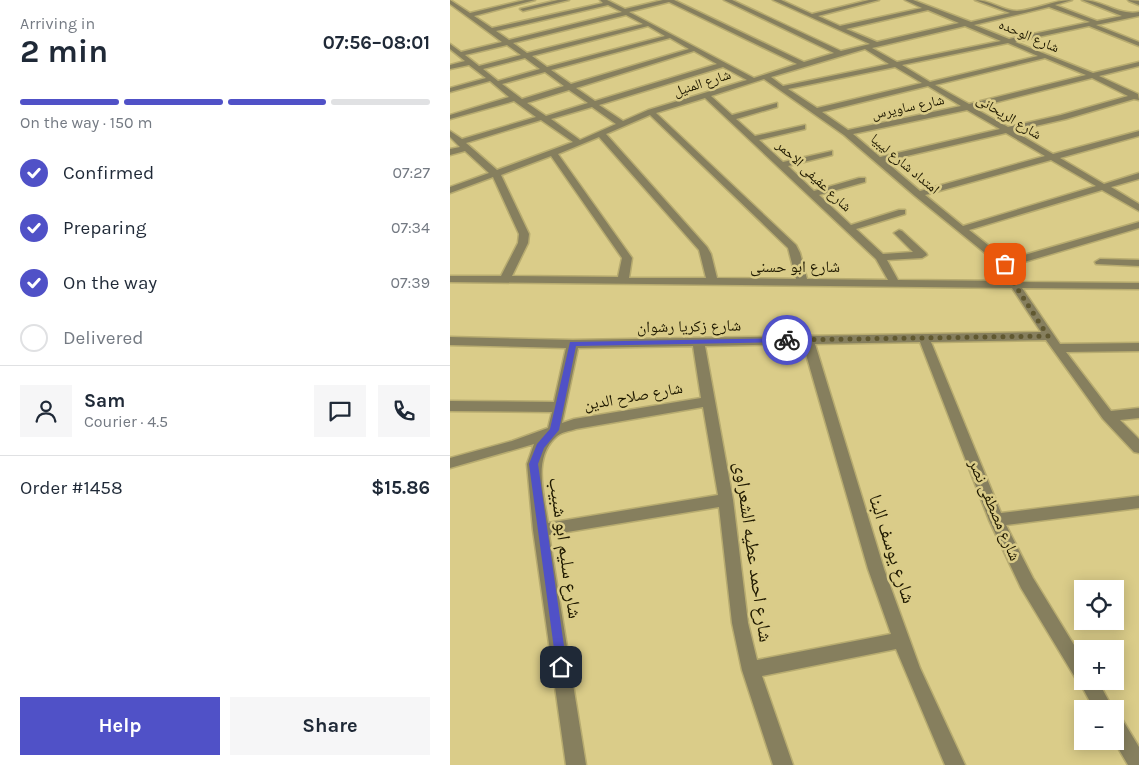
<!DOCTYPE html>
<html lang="en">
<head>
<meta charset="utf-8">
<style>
  body { margin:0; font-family:Karla,"Noto Naskh Arabic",sans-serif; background:#f6f6f7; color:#1f2937; height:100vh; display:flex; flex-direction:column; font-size:19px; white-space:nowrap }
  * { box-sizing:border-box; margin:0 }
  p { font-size:16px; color:#747a83 }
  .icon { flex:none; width:28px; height:28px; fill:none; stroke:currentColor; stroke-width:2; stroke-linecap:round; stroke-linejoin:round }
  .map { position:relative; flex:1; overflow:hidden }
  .sheet { display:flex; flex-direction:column; background:#fff; width:450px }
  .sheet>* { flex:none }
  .buttons { position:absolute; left:624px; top:580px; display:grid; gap:10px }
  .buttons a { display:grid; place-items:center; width:50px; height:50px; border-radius:0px; background:#fff; box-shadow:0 2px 12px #0003; font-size:25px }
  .pin { position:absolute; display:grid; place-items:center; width:42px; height:42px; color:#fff; margin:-21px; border-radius:10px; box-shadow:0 2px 8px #0006 }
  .courier { position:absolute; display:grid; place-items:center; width:50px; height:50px; margin:-25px; border:4px solid #5051c7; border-radius:50%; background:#fff; color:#222; box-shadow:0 1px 6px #0007 }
  .summary em { font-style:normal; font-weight:700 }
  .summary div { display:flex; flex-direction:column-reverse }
  .summary { display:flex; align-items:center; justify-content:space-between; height:85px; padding:0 20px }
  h1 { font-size:32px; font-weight:700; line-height:38px }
  .bar { display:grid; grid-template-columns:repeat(4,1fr); gap:8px 5px; align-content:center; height:60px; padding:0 20px }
  .bar i { height:6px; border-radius:4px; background:#e0e1e3 }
  .bar .active { background:#5051c7 }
  .bar p { grid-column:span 4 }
  .line { display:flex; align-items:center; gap:12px; padding:0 20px; border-top:1px solid #e0e1e3 }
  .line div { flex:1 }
  .round { display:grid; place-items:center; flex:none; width:52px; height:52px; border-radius:0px; background:#f6f6f7 }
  ol { padding:0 20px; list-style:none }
  li { display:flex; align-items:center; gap:15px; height:55px }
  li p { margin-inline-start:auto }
  li .icon { padding:5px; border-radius:50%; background:#5051c7; color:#fff; stroke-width:4 }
  li:last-child { color:#747a83 }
  li i { width:28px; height:28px; border:2px solid #e0e1e3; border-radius:50% }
  .cta { display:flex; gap:10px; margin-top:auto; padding:10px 20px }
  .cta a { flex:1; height:58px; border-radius:0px; background:#5051c7; color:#fff; font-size:20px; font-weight:700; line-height:58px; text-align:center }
  .cta a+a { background:#f6f6f7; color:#1f2937 }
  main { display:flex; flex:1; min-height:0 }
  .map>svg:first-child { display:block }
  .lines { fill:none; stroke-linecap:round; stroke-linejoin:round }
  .street-casing { stroke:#b8ac70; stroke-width:3 }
  .street { fill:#867f5e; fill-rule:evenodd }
  .route { fill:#5051c7 }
  .done { stroke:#605830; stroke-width:5; stroke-dasharray:0 9 }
  .labels { text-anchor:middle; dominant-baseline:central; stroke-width:5; stroke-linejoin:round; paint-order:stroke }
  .far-street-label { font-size:14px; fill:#1f1900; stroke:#dacc89 }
  .street-label { font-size:16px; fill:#1f1900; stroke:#dacc89 }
  .near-street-label { font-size:19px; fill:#1f1900; stroke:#dacc89 }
</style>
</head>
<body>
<main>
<section class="sheet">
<div class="summary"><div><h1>2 min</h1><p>Arriving in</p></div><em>07:56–08:01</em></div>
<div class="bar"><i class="active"></i><i class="active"></i><i class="active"></i><i></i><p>On the way · 150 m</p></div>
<ol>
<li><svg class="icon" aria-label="check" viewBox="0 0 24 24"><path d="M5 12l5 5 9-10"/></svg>Confirmed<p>07:27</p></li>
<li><svg class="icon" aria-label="check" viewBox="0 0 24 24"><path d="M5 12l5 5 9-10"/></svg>Preparing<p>07:34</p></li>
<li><svg class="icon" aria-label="check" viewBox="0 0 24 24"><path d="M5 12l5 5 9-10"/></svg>On the way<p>07:39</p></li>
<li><i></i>Delivered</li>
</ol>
<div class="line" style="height:90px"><a class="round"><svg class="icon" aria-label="person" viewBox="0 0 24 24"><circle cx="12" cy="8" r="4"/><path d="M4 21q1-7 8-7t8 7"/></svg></a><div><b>Sam</b><p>Courier · 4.5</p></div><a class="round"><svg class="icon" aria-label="chat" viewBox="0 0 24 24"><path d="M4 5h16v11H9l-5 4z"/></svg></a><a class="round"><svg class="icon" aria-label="phone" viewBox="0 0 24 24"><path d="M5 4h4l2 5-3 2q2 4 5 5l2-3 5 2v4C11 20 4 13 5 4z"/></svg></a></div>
<div class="line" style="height:65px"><div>Order #1458</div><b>$15.86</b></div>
<div class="cta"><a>Help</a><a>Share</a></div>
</section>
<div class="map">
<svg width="689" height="765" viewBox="0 0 689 765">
  <rect width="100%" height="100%" fill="#dacc89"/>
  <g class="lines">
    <g class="street-casing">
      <path id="street" d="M0,0L20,13L75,0H85L24,16L42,28L153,3L150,0H157L175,9L213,0H224L354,62L384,53L274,0H282L391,51L420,44L323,0H331L362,14L419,0H429L368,16L390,26L472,8L455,0H463L521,22L560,13L525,0C540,0 553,11 567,11C586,10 603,0 622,0L605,5L647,21L672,16L632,0C652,0 669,16 689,12V16L646,25L689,42V46L639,26L565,42L643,73L689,62V66L649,76L688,94L689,100L684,99L616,119L564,131L603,154L689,131V136L610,158L654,184L689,173V179L661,187L689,204V211L652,190L519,230L557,260L689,222V228L561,266L569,282L689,283V289L572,288L610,344L689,343V351L616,352L661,411L689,408V418L670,420L689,439V453L684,452L653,419L596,340L481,342L551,513L689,496V508L556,525L583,578L632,658V681H648L663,709H644L629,681L626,679L571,588L539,520L470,342L365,344L434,569L470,668L515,765H495L446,649L312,676L343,765H323L292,670L282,623L269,507L99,535L136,765H116L83,530L77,464L84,444L0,468V458L62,441L98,428L102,412L0,411V401L104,402L116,348L0,345V337L123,340L591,332L562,288L0,282V276H51L68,243L69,234L43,177L0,193V187L39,173L15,151L0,155V149L10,147L0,137V131L12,139L86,117L64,101L0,119V115L59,97L40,81L0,92V88L36,78L19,65L0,69V65L15,61L0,49V44L11,52L52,42L0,4ZM219,2L347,64L304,78L179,12ZM158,5L172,12L59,40L46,31ZM599,7L640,22L559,39L524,25ZM478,10L509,23L427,42L396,29ZM176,15L193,24L77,53L63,43ZM198,26L215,36L97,67L82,56ZM515,26L551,41L447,62L422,48ZM220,38L239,49L121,84L101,70ZM558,43L588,56L480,82L452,65ZM57,45L71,55L29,66L15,55ZM415,49L439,64L333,86L321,77ZM244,51L267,64L145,101L126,88ZM75,58L90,69L48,81L33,69ZM595,58L636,75L519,104L485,85ZM273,67L297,80L198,110L173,121L149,105ZM445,67L472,83L367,108L338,89ZM95,72L114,86L72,99L52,84ZM642,78L678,96L611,115L558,127L524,108ZM314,79L394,135L465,196L551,266L558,281L448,280L437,260L472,258L477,255L476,253L452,231L449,230L444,233L463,252L433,254L406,229L455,214V210H449L401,225L369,195L415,182V178H409L364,191L338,166L382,155V151L333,162L309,140L355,129V125L305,136L286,119L327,107V103L282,115L261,96ZM478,86L511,106L398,130L372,112ZM119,90L138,103L96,116L77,103ZM255,98L426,259L438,280L357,279L350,253L346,245L206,113ZM142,107L166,124L130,140L101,119ZM517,110L550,129L430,157L403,134ZM200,115L338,248L346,279L267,278L261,254L257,247L156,134ZM91,120L123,142L47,170L16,143ZM556,133L595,156L470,191L435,161ZM149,137L249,250L256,278H179L182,258L108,154ZM101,156L172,258L168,277L62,276L78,243L79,234L51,175ZM601,160L646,186L513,226L475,195ZM353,344L418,569L441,634L307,660L298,623L283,500L255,346ZM243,346L251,398L124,419L112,423L128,348ZM253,407L268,495L98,523C94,494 82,457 107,436C112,432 120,431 126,429Z
        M108,0H119L73,11L70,9Z
        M678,0L689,1V5L679,1Z
        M650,259L689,260V266L646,264L645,262Z
        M665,717L672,719L689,747V765H678L664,741Z"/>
    </g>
    <use href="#street" class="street"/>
  </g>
  <path class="route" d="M337,338L340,339V342L126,346L109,430L94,448L88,464L117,667L115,671L111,673L107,671L79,464L87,444L100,429L120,342Z"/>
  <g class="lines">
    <path class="done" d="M337,340L598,336L565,285L555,264"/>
  </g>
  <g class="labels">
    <g class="far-street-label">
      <text transform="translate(579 36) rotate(23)">شارع الوحده</text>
      <text transform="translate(252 83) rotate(-18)">شارع المنيل</text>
      <text transform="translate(458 107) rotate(-12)">شارع ساويرس</text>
      <text transform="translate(559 117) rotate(31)">شارع الريحانى</text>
      <text transform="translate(455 164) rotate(40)">امتداد شارع ليبيا</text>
      <text transform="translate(364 176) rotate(43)">شارع عفيفى الاحمر</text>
    </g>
    <g class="street-label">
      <text x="345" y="266">شارع ابو حسنى</text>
      <text transform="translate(239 326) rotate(-1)">شارع زكريا رشوان</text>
      <text transform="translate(183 396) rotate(-10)">شارع صلاح الدين</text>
      <text transform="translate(545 510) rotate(67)">شارع مصطفى نصر</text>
    </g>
    <g class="near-street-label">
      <text transform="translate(115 548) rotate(82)">شارع سليم ابو شبيب</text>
      <text transform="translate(442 549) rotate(72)">شارع يوسف البنا</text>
      <text transform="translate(303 552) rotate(82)">شارع احمد عطيه الشعراوى</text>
    </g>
  </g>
</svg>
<div class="buttons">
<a><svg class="icon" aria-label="locate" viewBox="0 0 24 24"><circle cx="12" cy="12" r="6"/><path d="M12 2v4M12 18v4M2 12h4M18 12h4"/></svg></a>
<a>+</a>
<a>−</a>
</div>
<div class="pin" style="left:555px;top:264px;background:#ea580c"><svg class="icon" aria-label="bag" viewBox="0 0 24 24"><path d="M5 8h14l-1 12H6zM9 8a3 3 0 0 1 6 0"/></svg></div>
<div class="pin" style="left:111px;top:667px;background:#1f2937"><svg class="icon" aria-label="home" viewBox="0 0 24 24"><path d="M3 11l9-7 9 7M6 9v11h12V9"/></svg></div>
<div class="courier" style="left:337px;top:340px"><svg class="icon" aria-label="bike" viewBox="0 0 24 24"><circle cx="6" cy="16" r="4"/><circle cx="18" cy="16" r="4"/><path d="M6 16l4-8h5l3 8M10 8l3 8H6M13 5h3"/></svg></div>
</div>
</main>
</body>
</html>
